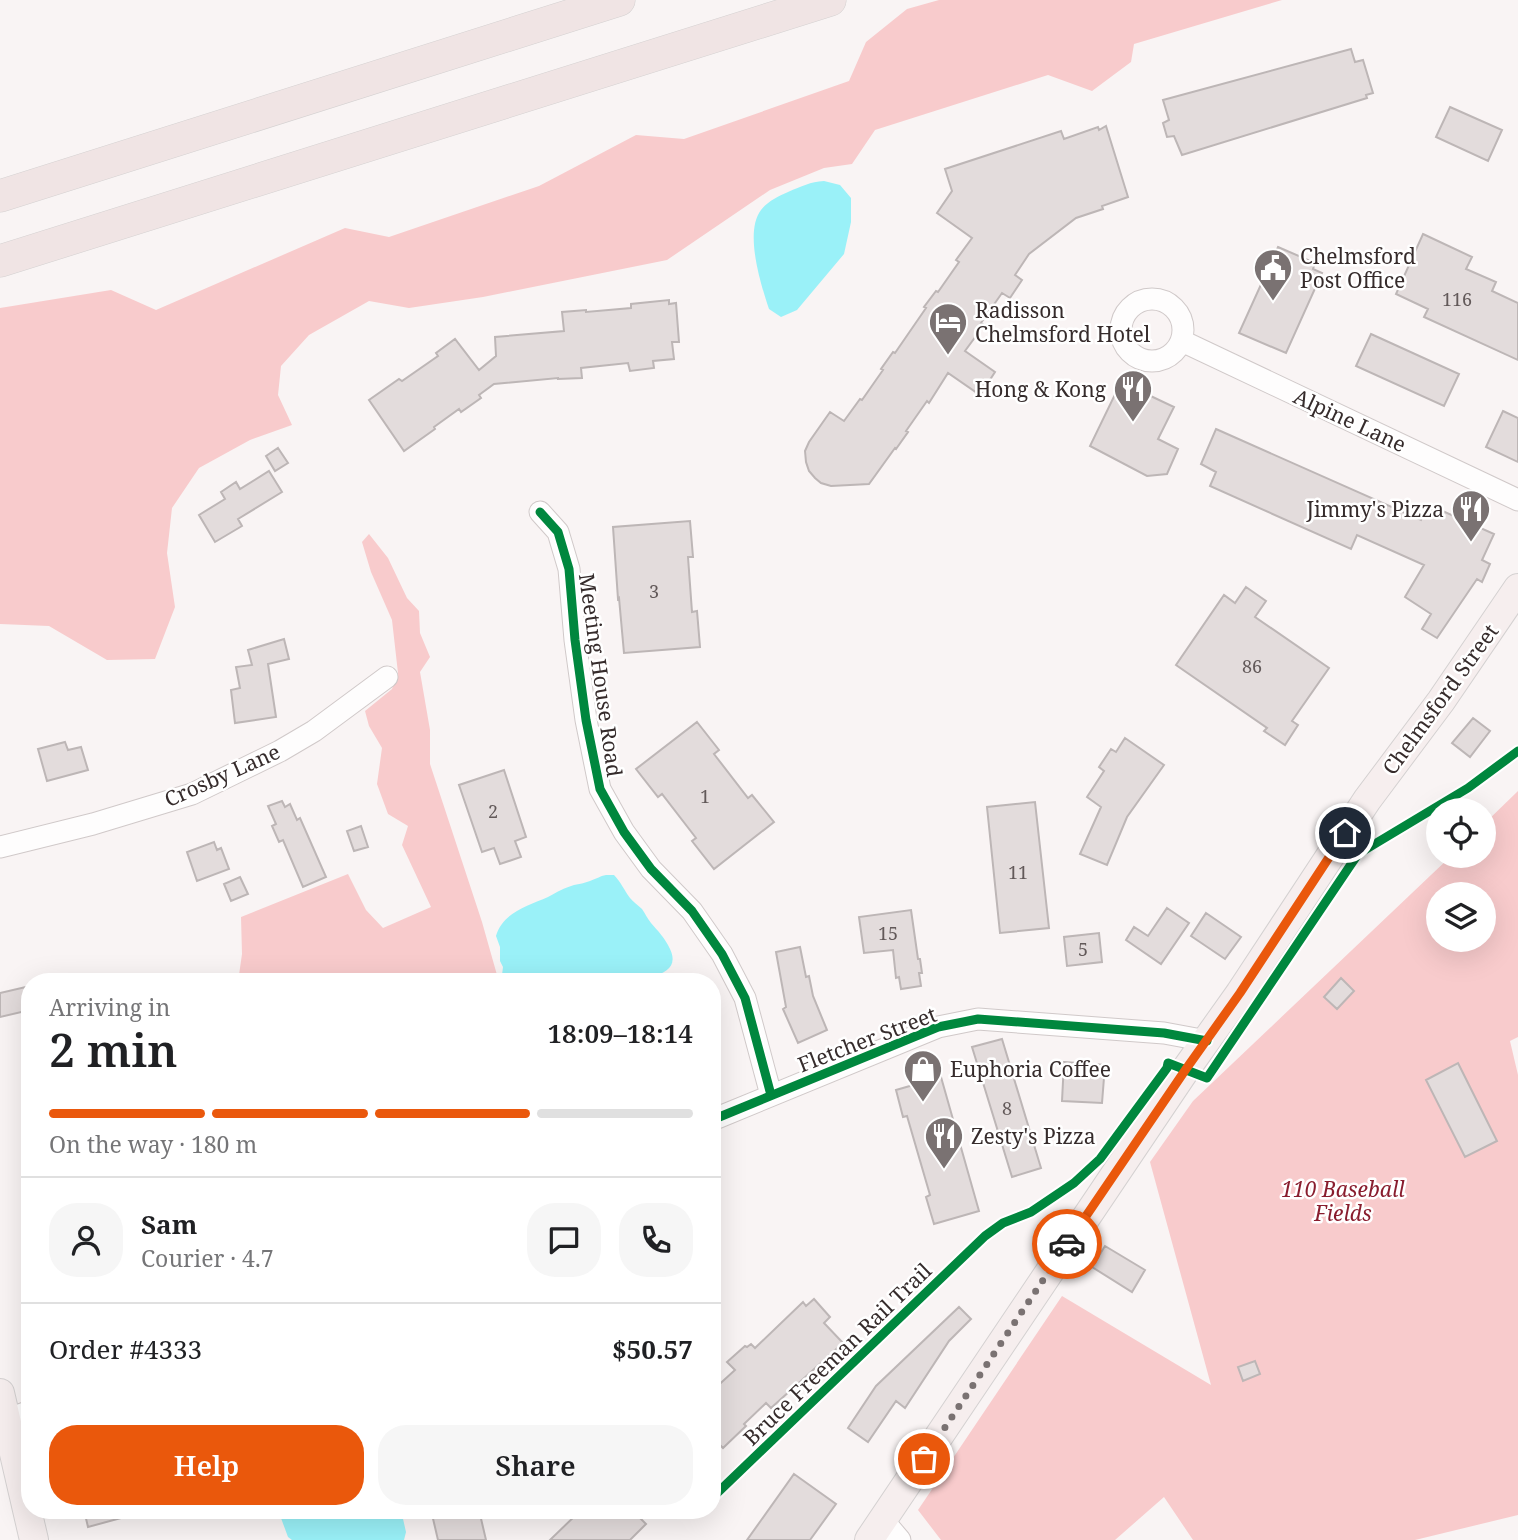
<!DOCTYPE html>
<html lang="en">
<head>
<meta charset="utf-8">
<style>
  body { margin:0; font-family:"Noto Serif",serif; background:#f6f6f6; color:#202124; height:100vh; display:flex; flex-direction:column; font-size:26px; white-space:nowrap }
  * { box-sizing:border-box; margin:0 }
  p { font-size:23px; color:#757577 }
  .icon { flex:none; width:38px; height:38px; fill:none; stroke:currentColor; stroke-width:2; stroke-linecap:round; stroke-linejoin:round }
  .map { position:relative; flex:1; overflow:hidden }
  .side { position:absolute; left:21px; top:973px; width:700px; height:546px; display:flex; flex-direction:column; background:#fff; border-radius:28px; box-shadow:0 7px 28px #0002 }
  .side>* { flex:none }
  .fabs { position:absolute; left:1426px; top:798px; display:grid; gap:14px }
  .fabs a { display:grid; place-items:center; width:70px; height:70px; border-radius:50%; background:#fff; box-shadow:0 7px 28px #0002; font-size:35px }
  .pin { position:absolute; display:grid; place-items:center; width:60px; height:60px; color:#fff; margin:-30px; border:4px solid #fff; border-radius:50%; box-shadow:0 2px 7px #0007 }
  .courier { position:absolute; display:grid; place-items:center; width:70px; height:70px; margin:-35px; border:5px solid #ea580c; border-radius:50%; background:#fff; color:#222; box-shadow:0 2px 9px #0007 }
  .overview em { font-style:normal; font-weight:600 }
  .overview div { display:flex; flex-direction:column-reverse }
  .overview { display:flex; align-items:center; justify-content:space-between; height:119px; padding:0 28px }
  h1 { font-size:46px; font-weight:600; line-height:52px }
  .bar { display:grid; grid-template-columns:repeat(4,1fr); gap:10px 7px; align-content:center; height:84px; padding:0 28px }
  .bar i { height:9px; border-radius:5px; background:#e0e0e0 }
  .bar .active { background:#ea580c }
  .bar p { grid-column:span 4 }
  .line { display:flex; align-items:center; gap:18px; padding:0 28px; border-top:2px solid #e0e0e0 }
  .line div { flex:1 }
  .round { display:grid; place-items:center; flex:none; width:74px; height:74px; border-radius:28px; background:#f6f6f6 }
  .action { display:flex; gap:14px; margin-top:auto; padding:14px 28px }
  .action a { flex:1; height:80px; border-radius:28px; background:#ea580c; color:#fff; font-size:28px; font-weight:600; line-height:80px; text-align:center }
  .action a+a { background:#f6f6f6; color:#202124 }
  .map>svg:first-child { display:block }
  .green { fill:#f8cbcc; fill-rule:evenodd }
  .water { fill:#9af1f8 }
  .building { fill:#e3dcdc; stroke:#bdb6b6; stroke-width:2 }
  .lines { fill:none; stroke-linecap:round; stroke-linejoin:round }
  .minor-casing { stroke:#d0c9c9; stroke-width:23 }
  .major-casing { stroke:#d4d1d1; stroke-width:30 }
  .highway-casing { stroke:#d4d1d1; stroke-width:33 }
  .minor { stroke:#fefdfd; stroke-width:21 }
  .major { stroke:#f6eeee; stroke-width:28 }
  .highway { stroke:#f0e4e4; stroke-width:32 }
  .cycleway-casing { stroke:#fff; stroke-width:13 }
  .cycleway { stroke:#00873e; stroke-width:9 }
  .done { stroke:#7a7272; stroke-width:7; stroke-dasharray:0 12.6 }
  .route { stroke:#ea580c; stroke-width:9 }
  .labels { text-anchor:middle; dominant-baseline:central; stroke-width:5; stroke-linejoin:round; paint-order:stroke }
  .number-label { font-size:18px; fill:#625959 }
  .poi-label { font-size:21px; fill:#362c2c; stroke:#fff; text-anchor:start }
  .street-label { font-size:21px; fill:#362c2c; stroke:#fff }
  .park-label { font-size:21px; font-style:italic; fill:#891d2e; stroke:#fff }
</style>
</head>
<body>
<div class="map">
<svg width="1518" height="1540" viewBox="0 0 1518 1540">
  <rect width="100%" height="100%" fill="#f9f4f4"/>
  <path class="green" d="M939,0H1282L1134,44L1131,62L1092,91L1048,75L875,130L852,164L824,168L770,190L667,260L483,297L409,308L369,301L309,335L281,366L278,395L292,425L250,440L199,468L172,508L167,553L175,607L155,659L107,660L49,626L0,624V308L111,290L156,310L345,228L389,237L539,186L636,135L684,139L849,81L866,42L907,9Z
    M369,534L388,558L407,598L419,611L420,633L430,657L420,672L430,730V764L482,922L499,982H435L430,979H413L410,982H238L242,954L241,917L348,874L366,910L383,928L431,907L402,845L408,826L388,814L377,784L382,748L369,726L365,711L392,689L398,673L392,620L371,572L362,542Z
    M1518,791V1037L1510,1041L1518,1075V1515L1415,1540H1193L1164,1497L1115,1540H941L918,1510L1062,1296L1211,1385L1150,1162L1193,1101L1451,856H1484V824ZM1438,894H1484V940H1438Z"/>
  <path class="water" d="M824,181L840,185L851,198V222L844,254L797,310L781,317L769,309C761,285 744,232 761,210C768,201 779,196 788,192C802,186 810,182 824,181Z
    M606,875H614C621,882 624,890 630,898C633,902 638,905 642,909C645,913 647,918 651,923C658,931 665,938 670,949C684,978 638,979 621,980C608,981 594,975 583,982H506L502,975L503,967L500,961V947L496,936C503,912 528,906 548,897C557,892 564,888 574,885C579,884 585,883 590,881C596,879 600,876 606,875Z
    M278,1510H401L406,1532L404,1540H292L288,1537Z"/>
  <path class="building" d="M1351,49L1355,62L1363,60L1373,93L1366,95L1367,98L1182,155L1174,136L1167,137L1163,123L1169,120L1163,100Z
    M1450,107L1502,130L1488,161L1436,137Z
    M1106,126L1128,197L1102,206L1103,209L1076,218L1029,254L1015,275L1022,280L1010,298L1002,293L981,323L984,325L965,351L995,372L980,395L948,373L929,403L927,401L906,431L908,432L896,449L895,448L869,484L831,486L821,483L815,478L809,471L806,462L805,451L809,442L830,412L844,421L860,399L862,400L883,370L881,369L893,352L895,353L926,308L924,307L936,291L938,292L959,262L956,260L972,238L937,213L952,191L945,169L1061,131L1064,139L1098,127L1099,130Z
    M1423,234L1472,257L1466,269L1496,282L1492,291L1518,303V360L1424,317L1428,309L1396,294Z
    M1278,247L1315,263L1313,269L1322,273L1286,353L1239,333Z
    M669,300V304L676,303L679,342H672L674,359L653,361L654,368L630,371L628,363L581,368L582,378L558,379V378L494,384L479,395L481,398L461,412L459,409L434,427L435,429L404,451L369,400L399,379L402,381L438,356L436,353L455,339L479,370L496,356L495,337L564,331L562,312L586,310V312L631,308V304Z
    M1371,334L1459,374L1444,406L1356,366Z
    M1121,382L1174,407L1158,439L1178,449L1167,474L1147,476L1090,446Z
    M1503,411L1518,418V462L1486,447Z
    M1216,429L1421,520L1427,504L1494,534L1482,560L1490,564L1482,582L1477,579L1437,638L1422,629L1431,614L1405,597L1424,565L1357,535L1351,549L1210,486L1216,472L1201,464Z
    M278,448L288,463L275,471L266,456Z
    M269,471L282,492L238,519L242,526L215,542L199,515L225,499L221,492L236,482L240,489Z
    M690,521L693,557H688L692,612L697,611L700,647L624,653L619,598L618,599L613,527Z
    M1246,587L1266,601L1255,617L1329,668L1292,721L1298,725L1285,745L1264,731L1267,728L1176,665L1224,595L1235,603Z
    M284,639L289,659L268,664L276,717L235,723L231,690L240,688L236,667L252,665L248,650Z
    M1473,718L1490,731L1470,757L1452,743Z
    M697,722L719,750L714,754L748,798L752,795L774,822L714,869L692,841L696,838L662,794L658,797L636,769Z
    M1125,738L1164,765L1127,817L1107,865L1080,854L1101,807L1087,797L1104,771L1099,767L1111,749L1116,752Z
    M65,742L68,750L81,747L88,770L47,781L38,749Z
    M504,770L526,837L515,841L521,857L500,864L494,848L482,852L459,785Z
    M282,801L285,807L290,804L297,820L300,818L326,877L303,887L283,840L279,842L272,826L276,824L268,806Z
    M1035,802L1049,928L1000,933L987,807Z
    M361,826L368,847L354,851L347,831Z
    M214,842L217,850L221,848L229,869L197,881L187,852Z
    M240,877L248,894L231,901L224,884Z
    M1167,908L1189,923L1161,964L1126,940L1134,927L1148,936Z
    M911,910L918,959H920L922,973H919L921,986L901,989L899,977L896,978L893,950L864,953L859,917Z
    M1206,913L1241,937L1225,959L1191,936Z
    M1099,933L1102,962L1067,966L1064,937Z
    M800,947L806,977L809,976L813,996L827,1030L798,1043L783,1009L786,1007L776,952Z
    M1341,978L1354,991L1337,1009L1324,997Z
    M30,986V1010L0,1017V993Z
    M1002,1039L1041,1168L1012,1177L972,1047Z
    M1064,1062L1105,1065L1102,1103L1062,1101Z
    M1458,1063L1497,1141L1465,1157L1426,1080Z
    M941,1077L979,1211L934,1224L926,1197L930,1195L907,1116L903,1117L896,1090Z
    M1105,1246L1145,1270L1132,1292L1092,1267Z
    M814,1299L830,1317L824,1323L843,1343L771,1408L766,1403L744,1424L746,1426L723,1448L712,1437V1391L735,1370L727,1362L745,1346L747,1347L751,1344L755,1348L803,1302L806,1306Z
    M959,1307L971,1319L949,1341L905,1408L896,1401L868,1442L848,1428L876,1386Z
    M1255,1361L1260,1374L1243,1381L1238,1367Z
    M794,1474L836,1504L810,1540H747Z
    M84,1510H131L132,1515L88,1527Z
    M431,1510H479L486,1540H438Z
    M581,1510H648L640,1518L646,1524L630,1540H550Z"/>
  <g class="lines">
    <g class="minor-casing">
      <path id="minor" d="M1121 330a31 31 0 1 1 62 0a31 31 0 1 1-62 0Z
        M1182,341L1518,500
        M540,512L558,532L569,569L575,640L586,720L600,789L624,832L651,869L692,911L722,954L745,998L771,1095
        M0,847L93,824L192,794L280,751L314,731L387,677
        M712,1120L938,1027L978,1019L1164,1033L1207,1041
        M6,1420L30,1411
        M883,1520L900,1540"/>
    </g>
    <g class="major-casing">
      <path id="major" d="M0,1393L34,1540
        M869,1540L1186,1069L1240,993L1367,800L1441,701L1518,588"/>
    </g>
    <g class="highway-casing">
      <path id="highway" d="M0,196L619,0
        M0,261L830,0"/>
    </g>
    <use href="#minor" class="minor"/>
    <use href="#major" class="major"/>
    <use href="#highway" class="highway"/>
    <g class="cycleway-casing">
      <path id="cycleway" d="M540,512L558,532L569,569L575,640L586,720L600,789L624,832L651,869L692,911L722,954L745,998L771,1095
        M712,1120L938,1027L978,1019L1164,1033L1207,1041
        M712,1498L985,1236L1003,1223L1031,1212L1074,1183L1100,1159L1167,1068L1168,1063L1207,1078L1358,854L1468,788L1518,751"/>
    </g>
    <use href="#cycleway" class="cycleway"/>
  </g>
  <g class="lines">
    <path class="done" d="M924,1459L1067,1244"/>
    <path class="route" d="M1067,1244L1186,1069L1240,993L1345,833"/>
  </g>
  <defs>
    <g id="civic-pin" transform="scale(2.0125)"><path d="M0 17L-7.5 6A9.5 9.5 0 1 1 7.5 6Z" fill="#7a7272" stroke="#fff"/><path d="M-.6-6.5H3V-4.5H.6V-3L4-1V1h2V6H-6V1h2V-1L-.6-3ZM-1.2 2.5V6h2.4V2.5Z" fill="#fff"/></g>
    <g id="hotel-pin" transform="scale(2.0125)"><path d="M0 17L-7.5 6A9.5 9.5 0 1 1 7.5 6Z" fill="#7a7272" stroke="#fff"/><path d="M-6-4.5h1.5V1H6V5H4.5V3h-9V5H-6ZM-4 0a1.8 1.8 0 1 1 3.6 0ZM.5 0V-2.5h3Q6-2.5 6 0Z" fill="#fff"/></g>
    <g id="restaurant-pin" transform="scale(2.0125)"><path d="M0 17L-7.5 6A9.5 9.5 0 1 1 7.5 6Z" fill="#7a7272" stroke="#fff"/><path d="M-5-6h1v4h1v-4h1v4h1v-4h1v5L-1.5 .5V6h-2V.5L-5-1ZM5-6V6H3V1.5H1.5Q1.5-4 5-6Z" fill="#fff"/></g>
    <g id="shop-pin" transform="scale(2.0125)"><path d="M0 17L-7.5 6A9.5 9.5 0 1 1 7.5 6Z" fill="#7a7272" stroke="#fff"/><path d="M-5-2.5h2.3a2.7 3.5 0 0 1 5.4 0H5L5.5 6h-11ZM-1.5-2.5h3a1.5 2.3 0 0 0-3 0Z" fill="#fff"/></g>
  </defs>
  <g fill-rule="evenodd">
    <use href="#civic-pin" x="1273" y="268"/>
    <use href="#hotel-pin" x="948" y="322"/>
    <use href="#restaurant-pin" x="1133" y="389"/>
    <use href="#restaurant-pin" x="1471" y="509"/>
    <use href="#shop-pin" x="923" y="1069"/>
    <use href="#restaurant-pin" x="944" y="1136"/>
  </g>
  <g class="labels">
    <g class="number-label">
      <text x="1457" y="299">116</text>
      <text x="654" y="591">3</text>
      <text x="1252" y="666">86</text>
      <text x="705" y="796">1</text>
      <text x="493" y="811">2</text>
      <text x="1018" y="872">11</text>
      <text x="888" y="933">15</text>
      <text x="1083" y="949">5</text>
      <text x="1007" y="1108">8</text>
    </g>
    <g class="poi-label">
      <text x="1300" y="256">Chelmsford<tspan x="1300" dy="24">Post Office</tspan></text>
      <text x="975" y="310">Radisson<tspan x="975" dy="24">Chelmsford Hotel</tspan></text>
      <text x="1106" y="389" text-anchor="end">Hong &amp; Kong</text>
      <text x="1444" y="509" text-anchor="end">Jimmy's Pizza</text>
      <text x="950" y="1069">Euphoria Coffee</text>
      <text x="971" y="1136">Zesty's Pizza</text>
    </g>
    <g class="street-label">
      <text transform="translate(1350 420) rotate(25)">Alpine Lane</text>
      <text transform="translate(601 675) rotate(82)">Meeting House Road</text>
      <text transform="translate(1440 699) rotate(-54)">Chelmsford Street</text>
      <text transform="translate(222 775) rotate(-24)">Crosby Lane</text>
      <text transform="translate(867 1039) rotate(-21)">Fletcher Street</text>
      <text transform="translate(837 1354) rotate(-44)">Bruce Freeman Rail Trail</text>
    </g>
    <g class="park-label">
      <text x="1343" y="1189">110 Baseball<tspan x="1343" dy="24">Fields</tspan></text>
    </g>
  </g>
</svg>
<div class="fabs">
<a><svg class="icon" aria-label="locate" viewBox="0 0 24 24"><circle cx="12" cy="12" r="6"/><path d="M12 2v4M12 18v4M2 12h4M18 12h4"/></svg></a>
<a><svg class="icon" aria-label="layers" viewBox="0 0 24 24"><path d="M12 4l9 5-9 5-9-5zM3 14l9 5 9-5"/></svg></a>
</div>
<div class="pin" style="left:924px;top:1459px;background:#ea580c"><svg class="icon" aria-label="bag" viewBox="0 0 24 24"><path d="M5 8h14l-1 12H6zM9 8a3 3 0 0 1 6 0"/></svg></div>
<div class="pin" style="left:1345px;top:833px;background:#1f2937"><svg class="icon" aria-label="home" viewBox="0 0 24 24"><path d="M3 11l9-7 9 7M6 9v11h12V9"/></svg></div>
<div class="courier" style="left:1067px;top:1244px"><svg class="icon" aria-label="car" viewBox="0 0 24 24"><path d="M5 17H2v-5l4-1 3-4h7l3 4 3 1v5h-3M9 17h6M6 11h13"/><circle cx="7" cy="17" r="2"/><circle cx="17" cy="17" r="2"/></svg></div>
<section class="side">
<div class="overview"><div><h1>2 min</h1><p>Arriving in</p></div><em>18:09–18:14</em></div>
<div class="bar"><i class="active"></i><i class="active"></i><i class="active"></i><i></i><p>On the way · 180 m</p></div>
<div class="line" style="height:126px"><a class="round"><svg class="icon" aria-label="person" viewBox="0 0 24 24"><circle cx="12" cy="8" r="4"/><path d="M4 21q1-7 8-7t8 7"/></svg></a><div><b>Sam</b><p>Courier · 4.7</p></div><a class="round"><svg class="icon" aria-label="chat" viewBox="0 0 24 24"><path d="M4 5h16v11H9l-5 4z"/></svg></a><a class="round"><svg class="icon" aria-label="phone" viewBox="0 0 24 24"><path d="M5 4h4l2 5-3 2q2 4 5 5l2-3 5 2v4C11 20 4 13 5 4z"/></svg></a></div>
<div class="line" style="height:91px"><div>Order #4333</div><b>$50.57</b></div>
<div class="action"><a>Help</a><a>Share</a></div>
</section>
</div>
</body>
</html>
